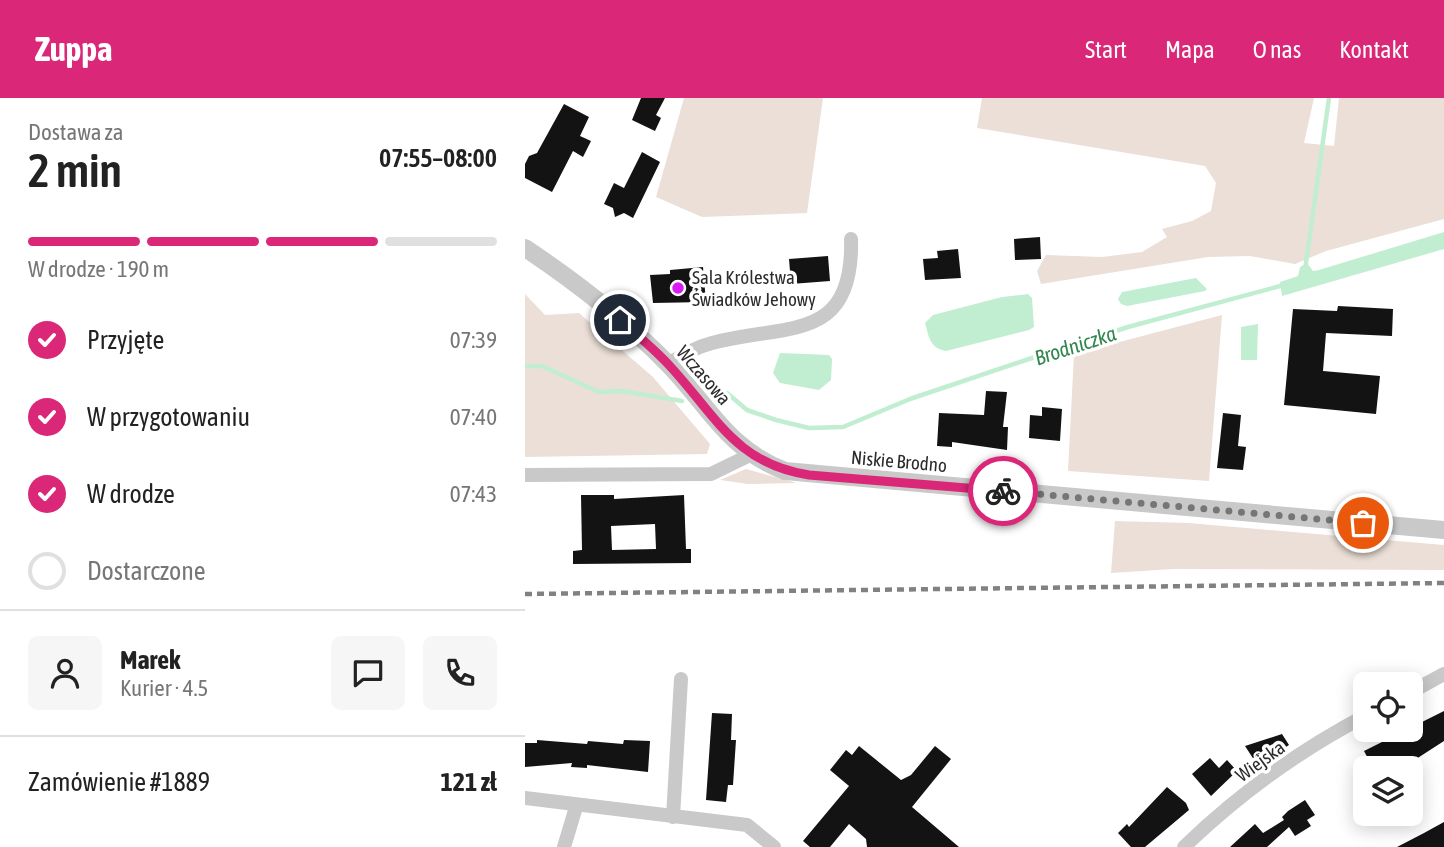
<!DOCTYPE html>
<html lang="pl">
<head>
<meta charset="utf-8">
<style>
  body { margin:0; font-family:"Asap Condensed",sans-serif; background:#f6f6f6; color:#222; height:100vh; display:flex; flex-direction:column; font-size:26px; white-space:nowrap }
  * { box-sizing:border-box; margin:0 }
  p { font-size:23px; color:#767676 }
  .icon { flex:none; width:38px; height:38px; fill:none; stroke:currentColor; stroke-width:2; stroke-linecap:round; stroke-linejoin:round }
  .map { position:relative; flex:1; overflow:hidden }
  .sheet { display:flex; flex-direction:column; background:#fff; width:525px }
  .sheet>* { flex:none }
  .controls { position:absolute; left:828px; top:574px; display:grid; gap:14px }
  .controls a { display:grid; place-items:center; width:70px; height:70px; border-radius:10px; background:#fff; box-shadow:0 4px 18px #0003; font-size:35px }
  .pin { position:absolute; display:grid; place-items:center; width:60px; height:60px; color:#fff; margin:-30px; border:4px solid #fff; border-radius:50%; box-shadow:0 2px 7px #0007 }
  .courier { position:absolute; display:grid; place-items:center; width:70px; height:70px; margin:-35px; border:5px solid #db2777; border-radius:50%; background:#fff; color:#222; box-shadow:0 2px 9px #0007 }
  .overview em { font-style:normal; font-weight:600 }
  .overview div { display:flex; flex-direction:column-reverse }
  .overview { display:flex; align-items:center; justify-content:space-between; height:119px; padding:0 28px }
  h1 { font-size:46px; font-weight:600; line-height:52px }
  .bar { display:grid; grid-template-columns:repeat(4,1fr); gap:10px 7px; align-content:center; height:84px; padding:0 28px }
  .bar i { height:9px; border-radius:5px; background:#e0e0e0 }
  .bar .selected { background:#db2777 }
  .bar p { grid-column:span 4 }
  .line { display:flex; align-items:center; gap:18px; padding:0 28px; border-top:2px solid #e0e0e0 }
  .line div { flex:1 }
  .round { display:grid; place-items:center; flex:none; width:74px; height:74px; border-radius:10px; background:#f6f6f6 }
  ol { padding:0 28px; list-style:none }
  li { display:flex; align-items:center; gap:21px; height:77px }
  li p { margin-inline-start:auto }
  li .icon { padding:7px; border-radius:50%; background:#db2777; color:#fff; stroke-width:4 }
  li:last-child { color:#767676 }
  li i { width:38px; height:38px; border:4px solid #e0e0e0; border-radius:50% }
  header { display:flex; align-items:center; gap:42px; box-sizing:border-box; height:98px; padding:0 35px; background:#db2777; color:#fff }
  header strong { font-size:33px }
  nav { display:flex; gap:38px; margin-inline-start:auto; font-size:24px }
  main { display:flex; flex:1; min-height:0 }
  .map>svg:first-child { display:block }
  .green { fill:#ebdfd7 }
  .water { fill:#c1edd0 }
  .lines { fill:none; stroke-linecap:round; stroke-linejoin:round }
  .stream { stroke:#c1edd0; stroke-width:4.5 }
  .building { fill:#131313; fill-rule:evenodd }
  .minor { stroke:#c9c9c9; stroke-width:14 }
  .tertiary { stroke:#c9c9c9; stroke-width:18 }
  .rail { stroke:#818181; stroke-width:4.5; stroke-dasharray:7 5; stroke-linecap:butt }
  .done { stroke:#767676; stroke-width:7; stroke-dasharray:0 12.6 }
  .route { stroke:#db2777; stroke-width:9 }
  .poi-dot { fill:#d71df3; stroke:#fff; stroke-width:2.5 }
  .labels { text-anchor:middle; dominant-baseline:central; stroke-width:7; stroke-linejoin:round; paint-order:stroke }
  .poi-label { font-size:19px; fill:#2c2c2c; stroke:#fff; text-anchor:start }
  .street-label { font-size:19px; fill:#2c2c2c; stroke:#fff }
  .water-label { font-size:21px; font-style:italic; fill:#30864c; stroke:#fff }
</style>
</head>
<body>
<header>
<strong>Zuppa</strong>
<nav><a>Start</a><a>Mapa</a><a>O nas</a><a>Kontakt</a></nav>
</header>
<main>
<section class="sheet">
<div class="overview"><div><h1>2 min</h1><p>Dostawa za</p></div><em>07:55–08:00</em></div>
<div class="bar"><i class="selected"></i><i class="selected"></i><i class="selected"></i><i></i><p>W drodze · 190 m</p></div>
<ol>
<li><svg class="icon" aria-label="check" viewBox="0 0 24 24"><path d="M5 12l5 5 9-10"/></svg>Przyjęte<p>07:39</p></li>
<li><svg class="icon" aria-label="check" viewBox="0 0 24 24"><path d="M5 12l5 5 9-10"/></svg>W przygotowaniu<p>07:40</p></li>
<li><svg class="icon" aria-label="check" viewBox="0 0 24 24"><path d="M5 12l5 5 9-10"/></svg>W drodze<p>07:43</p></li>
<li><i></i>Dostarczone</li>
</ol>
<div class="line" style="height:126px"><a class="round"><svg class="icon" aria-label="person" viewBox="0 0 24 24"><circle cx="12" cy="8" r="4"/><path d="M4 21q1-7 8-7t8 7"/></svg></a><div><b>Marek</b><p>Kurier · 4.5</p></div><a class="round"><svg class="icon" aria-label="chat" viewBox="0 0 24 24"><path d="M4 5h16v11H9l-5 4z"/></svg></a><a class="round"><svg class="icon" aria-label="phone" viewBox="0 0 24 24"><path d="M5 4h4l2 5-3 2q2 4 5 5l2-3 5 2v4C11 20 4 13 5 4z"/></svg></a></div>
<div class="line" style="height:91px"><div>Zamówienie #1889</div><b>121 zł</b></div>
</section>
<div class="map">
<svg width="919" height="749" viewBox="0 0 919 749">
  <rect width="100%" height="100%" fill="#fff"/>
  <path class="green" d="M159,0H298L282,115L177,119L131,99Z
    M457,0H789L779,45L809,48L814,0H919V121L801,153L770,166L725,158L683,159L516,186L512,173L521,157L577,159L617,154L642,139L637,131L667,123L686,113L691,85L680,68L452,30Z
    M0,196L20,217L54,215L128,279L185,346L182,356L0,359Z
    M697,217L684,383L543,373L549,256Z
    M221,371L272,385L223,386L195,382Z
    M590,423L664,425L919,447V472L648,471L586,475Z"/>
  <path class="water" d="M919,134V151L757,198L755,184L773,178L775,169L782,165L788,173L794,172Z
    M671,180L682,191L680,193L602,208L596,206L593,201L597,194Z
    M503,196L507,200L509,229L504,232L421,253C404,250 404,238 400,225L408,217L477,199Z
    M733,226L732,262H716V229Z
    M255,255L304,257L307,261L306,282L294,292L255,285L248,275Z"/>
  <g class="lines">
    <path class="stream" d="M780,172L804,0
      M0,268H17L74,294L97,293L157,303
      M191,298L202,295L222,312L251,322L284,330L318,329L385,301L504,261L603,229L759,187"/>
  </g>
  <path class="building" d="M116,0H140L131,17L136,20L130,33L107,22Z
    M39,6L64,19L55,38L66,43L58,59L48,53L27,94L0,80V66L4,58L12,55Z
    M117,54L135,64L108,120L99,115L90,119L88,110L79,106L89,85L99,90Z
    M515,139L516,161L490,162L489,141Z
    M433,151L436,180L400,182L398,161L413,160L412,153Z
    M303,158L305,183L266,186L264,161Z
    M178,169L181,204L128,205L125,177L145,176V172Z
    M813,208L868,211L867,238L801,235L798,273L855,278L851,316L759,307L768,211L812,213Z
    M461,293L482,294L478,329H483L482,352L427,344V349L412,348L414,315L459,317Z
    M517,309L537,311L535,343L504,340L505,317L517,318Z
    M698,315L716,317L713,348L721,349L718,372L692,370Z
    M56,397H89V401L159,397L161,451H166V465L48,466V453L57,452ZM130,426L131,451L87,452L86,428Z
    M919,613V643L888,663L887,660L867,670H848L839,653Z
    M187,615L207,616L206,642H211L208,687H203L201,704L181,702Z
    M757,636L764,647L733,668L720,648Z
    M12,642L62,646L63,643L98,646L99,642L125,643L123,674L62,667V670L46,669L47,665L0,669V645H12Z
    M334,648L376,682L386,677L410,648L426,661L387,709L434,749H342L341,741L324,726L305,749H285L278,743L324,688L305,672L321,652L327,657Z
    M685,660L694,670L702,662L712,673L686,698L667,676Z
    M642,689L661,705L664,712L620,749H606L593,735L602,726L604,729Z
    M780,702L790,717L782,722L786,728L770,738L764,729L742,749H705L730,726L738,735L759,722L757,719L763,713Z
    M919,724V749H872L899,735Z"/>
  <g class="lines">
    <path class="minor" d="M143,266C158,257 171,249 187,245C261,225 329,246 326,141
      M0,377L186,376L225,357
      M886,594L919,576
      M0,700L222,727L249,749
      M148,719L156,581
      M39,749L51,709
      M659,749C712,698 775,652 840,618"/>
    <path class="tertiary" d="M0,150C51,184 100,222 143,266C185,309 201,350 260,373L919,432"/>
    <path class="rail" d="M0,496L919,485"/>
  </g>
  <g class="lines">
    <path class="done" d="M478,393L838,425"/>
    <path class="route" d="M95,222C111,236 129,251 143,266C190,316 210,366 284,377L478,393"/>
  </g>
  <circle class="poi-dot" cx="153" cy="190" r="7"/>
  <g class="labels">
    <g class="poi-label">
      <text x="167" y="179">Sala Królestwa<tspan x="167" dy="22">Świadków Jehowy</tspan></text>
    </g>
    <g class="street-label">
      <text transform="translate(179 277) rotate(49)">Wczasowa</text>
      <text transform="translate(374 363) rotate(5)">Niskie Brodno</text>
      <text transform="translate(735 663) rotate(-36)">Wiejska</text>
    </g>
    <g class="water-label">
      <text transform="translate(550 247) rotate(-18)">Brodniczka</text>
    </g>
  </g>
</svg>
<div class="controls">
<a><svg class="icon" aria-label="locate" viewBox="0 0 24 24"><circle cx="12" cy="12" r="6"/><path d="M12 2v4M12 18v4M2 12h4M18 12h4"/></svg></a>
<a><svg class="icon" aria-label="layers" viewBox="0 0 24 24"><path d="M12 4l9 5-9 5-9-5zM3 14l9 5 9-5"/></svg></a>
</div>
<div class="pin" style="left:838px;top:425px;background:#ea580c"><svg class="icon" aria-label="bag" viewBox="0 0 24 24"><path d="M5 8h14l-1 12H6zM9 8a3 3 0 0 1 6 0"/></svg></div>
<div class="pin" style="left:95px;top:222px;background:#1f2937"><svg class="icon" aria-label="home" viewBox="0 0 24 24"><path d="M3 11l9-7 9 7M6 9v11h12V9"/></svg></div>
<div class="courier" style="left:478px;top:393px"><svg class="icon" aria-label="bike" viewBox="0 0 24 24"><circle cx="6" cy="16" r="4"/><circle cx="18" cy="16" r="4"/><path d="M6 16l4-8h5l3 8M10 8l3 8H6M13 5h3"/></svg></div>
</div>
</main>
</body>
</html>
